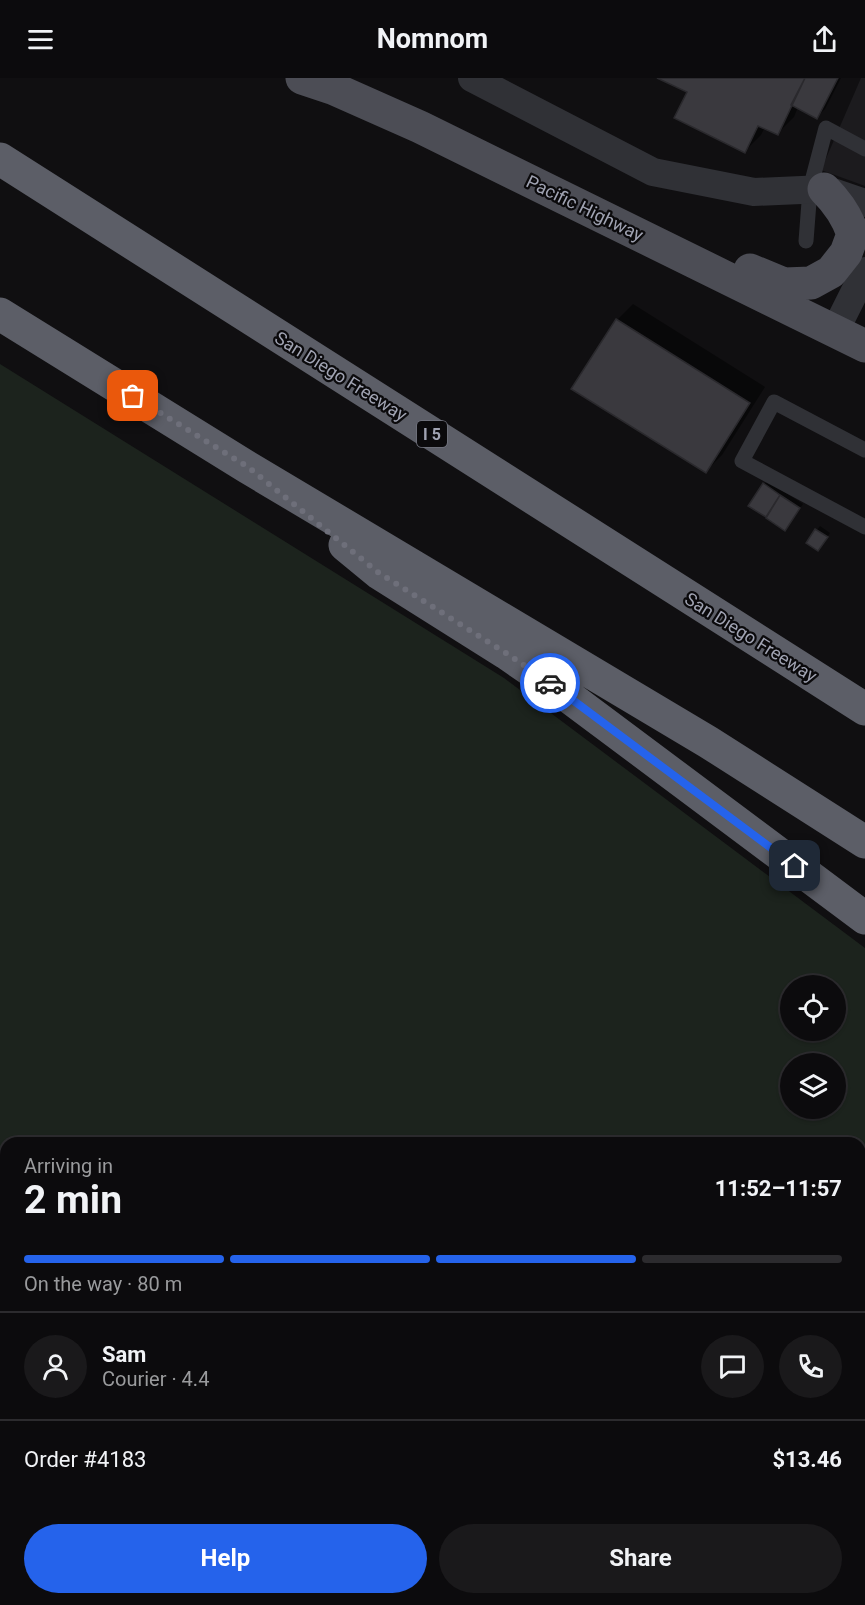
<!DOCTYPE html>
<html lang="en">
<head>
<meta charset="utf-8">
<style>
  body { margin:0; font-family:Roboto,sans-serif; background:#1a191b; color:#f1f3f6; height:100vh; display:flex; flex-direction:column; font-size:22px; white-space:nowrap }
  * { box-sizing:border-box; margin:0 }
  p { font-size:20px; color:#9a9b9d }
  .icon { flex:none; width:33px; height:33px; fill:none; stroke:currentColor; stroke-width:2; stroke-linecap:round; stroke-linejoin:round }
  .map { position:relative; flex:1; overflow:hidden }
  .sheet { position:absolute; left:0px; top:1059px; width:866px; height:468px; display:flex; flex-direction:column; background:#0c0b0d; border-radius:18px 18px 0 0; box-shadow:0 2px 4px #0004,0 0 0 2px #2c2b2e }
  .sheet>* { flex:none }
  .buttons { position:absolute; left:780px; top:897px; display:grid; gap:12px }
  .buttons a { display:grid; place-items:center; width:66px; height:66px; border-radius:50%; background:#0c0b0d; box-shadow:0 2px 4px #0004,0 0 0 2px #2c2b2e; font-size:30px }
  .pin { position:absolute; display:grid; place-items:center; width:51px; height:51px; color:#fff; margin:-26px; border-radius:12px; box-shadow:0 3px 9px #0006 }
  .courier { position:absolute; display:grid; place-items:center; width:60px; height:60px; margin:-30px; border:4px solid #2563eb; border-radius:50%; background:#fff; color:#222; box-shadow:0 2px 8px #0007 }
  .head em { font-style:normal; font-weight:700 }
  .head div { display:flex; flex-direction:column-reverse }
  .head { display:flex; align-items:center; justify-content:space-between; height:102px; padding:0 24px }
  h1 { font-size:39px; font-weight:700; line-height:45px }
  .bar { display:grid; grid-template-columns:repeat(4,1fr); gap:9px 6px; align-content:center; height:72px; padding:0 24px }
  .bar i { height:8px; border-radius:4px; background:#2c2b2e }
  .bar .active { background:#2563eb }
  .bar p { grid-column:span 4 }
  .line { display:flex; align-items:center; gap:15px; padding:0 24px; border-top:2px solid #2c2b2e }
  .line div { flex:1 }
  .round { display:grid; place-items:center; flex:none; width:63px; height:63px; border-radius:32px; background:#1a191b }
  .action { display:flex; gap:12px; margin-top:auto; padding:12px 24px }
  .action a { flex:1; height:69px; border-radius:36px; background:#2563eb; color:#fff; font-size:24px; font-weight:700; line-height:69px; text-align:center }
  .action a+a { background:#1a191b; color:#f1f3f6 }
  header { display:flex; justify-content:space-between; align-items:center; height:78px; padding:0 24px; background:#0c0b0d; font-size:27px; font-weight:700 }
  .map>svg:first-child { display:block }
  .built { fill:#1c1b1e }
  .green { fill:#1c231d; fill-rule:evenodd }
  .shadow { fill:#0007 }
  .lines { fill:none; stroke-linecap:round; stroke-linejoin:round }
  .river { stroke:#262c34; stroke-width:45 }
  .building { fill:#3a393e; stroke:#2a292d; stroke-width:1.5 }
  .path { stroke:#36373d; stroke-width:4; stroke-dasharray:3 4.5; stroke-linecap:butt }
  .service { stroke:#303136; stroke-width:15 }
  .minor { stroke:#303136; stroke-width:28 }
  .primary { stroke:#4c4d55; stroke-width:33 }
  .motorway { stroke:#5c5e67; stroke-width:33 }
  .done { stroke:#6e6f7a; stroke-width:6; stroke-dasharray:0 10.8 }
  .route { stroke:#2563eb; stroke-width:8 }
  .labels { text-anchor:middle; dominant-baseline:central; stroke-width:4.5; stroke-linejoin:round; paint-order:stroke }
  .shield { fill:#0b0a0c; stroke:#737580; stroke-width:1.5 }
  .shield-label { font-size:16px; font-weight:bold; fill:#a0a3b2 }
  .street-label { font-size:18px; fill:#a0a3b2; stroke:#0b0a0c }
</style>
</head>
<body>
<header><svg class="icon" aria-label="menu" viewBox="0 0 24 24"><path d="M4 6h16M4 12h16M4 18h16"/></svg>Nomnom<svg class="icon" aria-label="share" viewBox="0 0 24 24"><path d="M12 15V3M7 8l5-5 5 5M5 13v7h14v-7"/></svg></header>
<div class="map">
<svg width="865" height="1527" viewBox="0 0 865 1527">
  <rect width="100%" height="100%" fill="#100f11"/>
  <path class="built" d="M861,0H865V108L821,92Z"/>
  <path class="green" d="M0,286L504,600L865,870V1251L860,1257V1065H6V1521H444L424,1527H0ZM790,908H836V952H790ZM790,986H836V1030H790Z
    M865,1419V1527H722L731,1521H860V1424Z"/>
  <path class="shadow" d="M660,0H841L825,31L817,39L798,29L794,39L778,55L765,49L761,57L745,73L689,14Z
    M633,226L765,309L722,377L706,393L617,242Z
    M767,403L803,426L785,451L750,427Z
    M820,448L830,455L822,467L808,464Z"/>
  <g class="lines">
    <path class="river" d="M860,1483L865,1479
      M809,1527L816,1521"/>
  </g>
  <path class="building" d="M657,0H805L778,57L758,48L745,75L674,40L687,14Z
    M805,0H838L817,41L791,27Z
    M616,241L750,325L706,395L571,311Z
    M763,405L780,417L766,439L748,428Z
    M780,417L800,430L785,453L766,440Z
    M815,451L828,459L818,473L806,465Z"/>
  <g class="lines">
    <path class="path" d="M688,1527L698,1521"/>
    <path class="service" d="M806,163L810,111L826,50L865,71
      M865,372L774,324L742,383L865,449
      M308,1527L322,1521"/>
    <path class="minor" d="M472,0L653,94L754,114L824,111L865,125
      M835,253L865,193"/>
    <path class="primary" d="M302,0L332,10L420,49L865,268
      M750,192L784,206L811,205L831,194L846,175L853,156C847,138 837,124 824,111
      M860,1307L865,1302
      M860,1367L865,1361
      M549,1527L561,1521
      M646,1527L656,1521"/>
    <path class="motorway" d="M0,81L865,631
      M0,236L247,389L708,664L865,764
      M345,467L379,495L506,575L557,610L865,840"/>
  </g>
  <g class="lines">
    <path class="done" d="M133,318L248,389L379,495L506,575L550,605"/>
    <path class="route" d="M550,605L795,788"/>
  </g>
  <g class="labels">
    <rect class="shield" x="417" y="343" width="30" height="26" rx="4.5"/>
    <g class="shield-label">
      <text x="432" y="356">I 5</text>
    </g>
    <g class="street-label">
      <text transform="translate(585 130) rotate(26)">Pacific Highway</text>
      <text transform="translate(341 298) rotate(32)">San Diego Freeway</text>
      <text transform="translate(751 559) rotate(32)">San Diego Freeway</text>
    </g>
  </g>
</svg>
<div class="buttons">
<a><svg class="icon" aria-label="locate" viewBox="0 0 24 24"><circle cx="12" cy="12" r="6"/><path d="M12 2v4M12 18v4M2 12h4M18 12h4"/></svg></a>
<a><svg class="icon" aria-label="layers" viewBox="0 0 24 24"><path d="M12 4l9 5-9 5-9-5zM3 14l9 5 9-5"/></svg></a>
</div>
<div class="pin" style="left:133px;top:318px;background:#ea580c"><svg class="icon" aria-label="bag" viewBox="0 0 24 24"><path d="M5 8h14l-1 12H6zM9 8a3 3 0 0 1 6 0"/></svg></div>
<div class="pin" style="left:795px;top:788px;background:#1f2937"><svg class="icon" aria-label="home" viewBox="0 0 24 24"><path d="M3 11l9-7 9 7M6 9v11h12V9"/></svg></div>
<div class="courier" style="left:550px;top:605px"><svg class="icon" aria-label="car" viewBox="0 0 24 24"><path d="M5 17H2v-5l4-1 3-4h7l3 4 3 1v5h-3M9 17h6M6 11h13"/><circle cx="7" cy="17" r="2"/><circle cx="17" cy="17" r="2"/></svg></div>
<section class="sheet">
<div class="head"><div><h1>2 min</h1><p>Arriving in</p></div><em>11:52–11:57</em></div>
<div class="bar"><i class="active"></i><i class="active"></i><i class="active"></i><i></i><p>On the way · 80 m</p></div>
<div class="line" style="height:108px"><a class="round"><svg class="icon" aria-label="person" viewBox="0 0 24 24"><circle cx="12" cy="8" r="4"/><path d="M4 21q1-7 8-7t8 7"/></svg></a><div><b>Sam</b><p>Courier · 4.4</p></div><a class="round"><svg class="icon" aria-label="chat" viewBox="0 0 24 24"><path d="M4 5h16v11H9l-5 4z"/></svg></a><a class="round"><svg class="icon" aria-label="phone" viewBox="0 0 24 24"><path d="M5 4h4l2 5-3 2q2 4 5 5l2-3 5 2v4C11 20 4 13 5 4z"/></svg></a></div>
<div class="line" style="height:78px"><div>Order #4183</div><b>$13.46</b></div>
<div class="action"><a>Help</a><a>Share</a></div>
</section>
</div>
</body>
</html>
